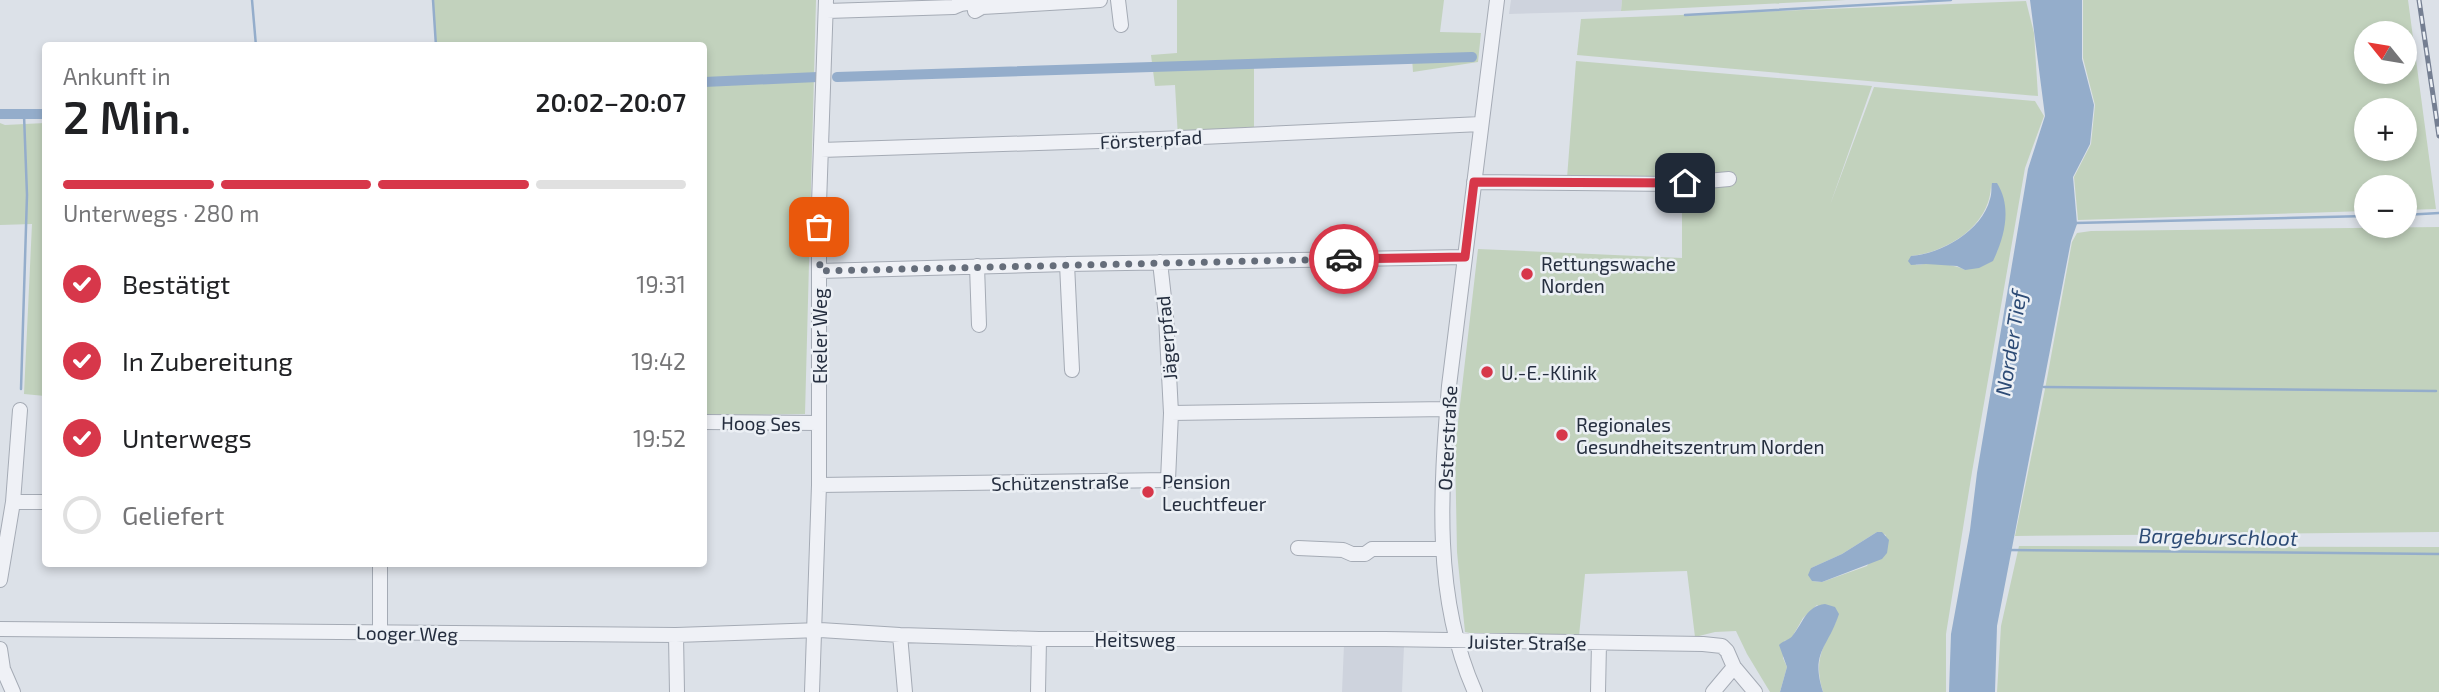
<!DOCTYPE html>
<html lang="de">
<head>
<meta charset="utf-8">
<style>
  body { margin:0; font-family:"Exo 2",sans-serif; background:#f6f6f6; color:#202124; height:100vh; display:flex; flex-direction:column; font-size:26px; white-space:nowrap }
  * { box-sizing:border-box; margin:0 }
  p { font-size:23px; color:#757577 }
  .icon { flex:none; width:38px; height:38px; fill:none; stroke:currentColor; stroke-width:2; stroke-linecap:round; stroke-linejoin:round }
  .map { position:relative; flex:1; overflow:hidden }
  .drawer { position:absolute; left:42px; top:42px; width:665px; height:525px; display:flex; flex-direction:column; background:#fff; border-radius:7px; box-shadow:0 4px 10px #0003 }
  .drawer>* { flex:none }
  .needle { width:46px; rotate:300deg }
  .fabs { position:absolute; left:2354px; top:21px; display:grid; gap:14px }
  .fabs a { display:grid; place-items:center; width:63px; height:63px; border-radius:50%; background:#fff; box-shadow:0 4px 10px #0003; font-size:35px }
  .pin { position:absolute; display:grid; place-items:center; width:60px; height:60px; color:#fff; margin:-30px; border-radius:14px; box-shadow:0 4px 10px #0006 }
  .courier { position:absolute; display:grid; place-items:center; width:70px; height:70px; margin:-35px; border:5px solid #d7374a; border-radius:50%; background:#fff; color:#222; box-shadow:0 2px 9px #0007 }
  .headline em { font-style:normal; font-weight:600 }
  .headline div { display:flex; flex-direction:column-reverse }
  .headline { display:flex; align-items:center; justify-content:space-between; height:119px; padding:0 21px }
  h1 { font-size:46px; font-weight:600; line-height:52px }
  .bar { display:grid; grid-template-columns:repeat(4,1fr); gap:10px 7px; align-content:center; height:84px; padding:0 21px }
  .bar i { height:9px; border-radius:5px; background:#e0e0e0 }
  .bar .active { background:#d7374a }
  .bar p { grid-column:span 4 }
  ol { padding:0 21px; list-style:none }
  li { display:flex; align-items:center; gap:21px; height:77px }
  li p { margin-inline-start:auto }
  li .icon { padding:7px; border-radius:50%; background:#d7374a; color:#fff; stroke-width:4 }
  li:last-child { color:#757577 }
  li i { width:38px; height:38px; border:4px solid #e0e0e0; border-radius:50% }
  .map>svg:first-child { display:block }
  .built { fill:#ced3dd }
  .green { fill:#c2d2bd; fill-rule:evenodd }
  .water { fill:#94adcb }
  .lines { fill:none; stroke-linecap:round; stroke-linejoin:round }
  .stream { stroke:#94adcb; stroke-width:2.5 }
  .canal { stroke:#94adcb; stroke-width:10 }
  .minor-casing { stroke:#a5abb5; stroke-width:16 }
  .minor { stroke:#eff1f6; stroke-width:14 }
  .rail-casing { stroke:#757f92; stroke-width:5 }
  .rail { stroke:#ecf0f5; stroke-width:2.5; stroke-dasharray:8; stroke-linecap:butt }
  .done { stroke:#656d7a; stroke-width:7; stroke-dasharray:0 12.6 }
  .route { stroke:#d7374a; stroke-width:9 }
  .poi-dot { fill:#d7374a; stroke:#ecf0f5; stroke-width:2.5 }
  .labels { text-anchor:middle; dominant-baseline:central; stroke-width:5; stroke-linejoin:round; paint-order:stroke }
  .street-label { font-size:19px; fill:#252e3f; stroke:#ecf0f5 }
  .poi-label { font-size:19px; fill:#252e3f; stroke:#ecf0f5; text-anchor:start }
  .water-label { font-size:21px; font-style:italic; fill:#2d4b75; stroke:#ecf0f5 }
</style>
</head>
<body>
<div class="map">
<svg width="2439" height="692" viewBox="0 0 2439 692">
  <rect width="100%" height="100%" fill="#dce1e8"/>
  <path class="built" d="M1511,0H1622L1621,11L1509,14Z
    M1344,644L1404,646L1402,692H1342Z"/>
  <path class="green" d="M433,0H816L805,414L704,415V46L436,45Z
    M1177,0H1444L1440,32L1481,33L1478,62L1413,72L1412,58L1254,65V134L1178,138L1175,85L1155,86L1151,55L1177,53Z
    M1622,0H1846L1621,11Z
    M2083,0H2408L2436,209L2405,210L2404,187H2366V211L2078,220L2074,177L2091,144L2095,105L2083,58ZM2366,33H2404V72H2366ZM2366,110H2404V149H2366Z
    M2026,1L2034,33L2038,96L1577,55L1581,19Z
    M1576,61L1872,86L1830,205L1874,87L2035,101L2044,116L2025,168L1972,472L1946,634V692H1823C1814,662 1821,649 1836,622L1817,605L1803,618L1791,639L1784,641L1783,658L1787,667L1780,692H1770L1747,654L1736,631L1715,632L1695,637L1687,571L1585,574L1579,636H1486L1465,632L1457,552L1455,448L1478,249L1682,258V190L1567,178ZM1991,184L2000,240L1997,252L1965,270C1951,263 1931,263 1916,265L1911,256C1948,252 1991,225 1991,184ZM1877,532L1886,535L1867,566L1822,582L1812,581L1811,568L1842,554Z
    M0,123L5,125L45,123V396L24,394L32,224L0,225Z
    M2439,227V532L2015,536L2046,384L2072,242L2077,233L2091,231Z
    M2019,546L2439,547V692H1997L2001,626Z"/>
  <path class="water" d="M2030,0H2082V59L2094,105L2090,144L2073,177L2077,224L2071,241L1997,626L1995,692H1949L1951,634L1970,530L1977,473L2028,169L2045,116Z
    M1992,183H1997C2012,207 2005,236 1993,261L1979,268L1965,270L1957,266L1926,264L1911,265L1908,261L1911,256C1941,254 1982,231 1990,199C1992,194 1991,188 1992,183Z
    M1877,532H1882L1889,540L1887,553L1882,559L1822,582L1812,581L1808,575L1811,568L1842,554Z
    M1825,604L1835,607L1839,614C1828,648 1810,652 1823,692H1780L1787,667L1779,645C1784,640 1790,640 1793,635C1803,623 1806,606 1825,604Z"/>
  <g class="lines">
    <path class="stream" d="M252,0L256,46
      M433,0L436,46
      M1685,15L1951,0
      M2404,215L2439,213
      M2075,223L2366,216
      M2044,387L2436,391
      M21,389L27,195L24,115
      M2008,550L2439,554"/>
    <path class="canal" d="M837,77L1472,57
      M704,82L818,77
      M0,114H46"/>
    <g class="minor-casing">
      <path id="minor" d="M1118,0L1121,25
        M827,11L954,7C963,2 972,1 982,7
        M975,11L982,7L1100,0
        M821,150L1159,139L1481,124
        M1474,182L1674,184L1729,179
        M1160,262L1166,316L1171,413
        M1067,264L1072,370
        M977,266L979,325
        M819,271L1067,264L1465,257
        M704,422L818,423
        M819,485L1168,480L1171,413L1447,409
        M13,502H46
        M1298,548L1343,550L1352,554H1365L1372,549H1443
        M0,580L13,502L20,410
        M0,629L676,635L820,630L900,635L1039,639H1385L1703,644L1722,646L1727,651L1734,667L1755,692
        M380,633V564
        M676,635L677,692
        M900,635L905,692
        M0,649L3,669L13,692
        M812,692L819,485V204L826,0
        M1038,692L1039,639
        M1475,692C1432,596 1441,488 1449,386L1497,0
        M1598,692L1599,643
        M1713,692L1734,667"/>
    </g>
    <use href="#minor" class="minor"/>
    <g class="rail-casing">
      <path id="rail" d="M2419,0L2439,136"/>
    </g>
    <use href="#rail" class="rail"/>
  </g>
  <g class="lines">
    <path class="done" d="M819,227L820,271L1344,259"/>
    <path class="route" d="M1344,259L1465,257L1474,182L1685,183"/>
  </g>
  <g class="poi-dot">
    <circle cx="1527" cy="274" r="7"/>
    <circle cx="1487" cy="372" r="7"/>
    <circle cx="1562" cy="435" r="7"/>
    <circle cx="1148" cy="492" r="7"/>
  </g>
  <g class="labels">
    <g class="street-label">
      <text transform="translate(1151 139) rotate(-3)">Försterpfad</text>
      <text transform="translate(819 336) rotate(-90)">Ekeler Weg</text>
      <text transform="translate(1166 338) rotate(-95)">Jägerpfad</text>
      <text transform="translate(761 423) rotate(1)">Hoog Ses</text>
      <text transform="translate(1447 438) rotate(-87)">Osterstraße</text>
      <text transform="translate(1060 482) rotate(-1)">Schützenstraße</text>
      <text transform="translate(407 633) rotate(1)">Looger Weg</text>
      <text x="1135" y="639">Heitsweg</text>
      <text transform="translate(1527 642) rotate(1)">Juister Straße</text>
    </g>
    <g class="poi-label">
      <text x="1541" y="263">Rettungswache<tspan x="1541" dy="22">Norden</tspan></text>
      <text x="1501" y="372">U.-E.-Klinik</text>
      <text x="1576" y="424">Regionales<tspan x="1576" dy="22">Gesundheitszentrum Norden</tspan></text>
      <text x="1162" y="481">Pension<tspan x="1162" dy="22">Leuchtfeuer</tspan></text>
    </g>
    <g class="water-label">
      <text transform="translate(2010 343) rotate(-81)">Norder Tief</text>
      <text transform="translate(2218 536) rotate(1)">Bargeburschloot</text>
    </g>
  </g>
</svg>
<div class="fabs">
<a><svg class="needle" viewBox="-14 -14 28 28"><path d="M0-13l5 13h-10z" fill="#e53935"/><path d="M0 13l5-13h-10z" fill="#757577"/></svg></a>
<a>+</a>
<a>−</a>
</div>
<div class="pin" style="left:819px;top:227px;background:#ea580c"><svg class="icon" aria-label="bag" viewBox="0 0 24 24"><path d="M5 8h14l-1 12H6zM9 8a3 3 0 0 1 6 0"/></svg></div>
<div class="pin" style="left:1685px;top:183px;background:#1f2937"><svg class="icon" aria-label="home" viewBox="0 0 24 24"><path d="M3 11l9-7 9 7M6 9v11h12V9"/></svg></div>
<div class="courier" style="left:1344px;top:259px"><svg class="icon" aria-label="car" viewBox="0 0 24 24"><path d="M5 17H2v-5l4-1 3-4h7l3 4 3 1v5h-3M9 17h6M6 11h13"/><circle cx="7" cy="17" r="2"/><circle cx="17" cy="17" r="2"/></svg></div>
<section class="drawer">
<div class="headline"><div><h1>2 Min.</h1><p>Ankunft in</p></div><em>20:02–20:07</em></div>
<div class="bar"><i class="active"></i><i class="active"></i><i class="active"></i><i></i><p>Unterwegs · 280 m</p></div>
<ol>
<li><svg class="icon" aria-label="check" viewBox="0 0 24 24"><path d="M5 12l5 5 9-10"/></svg>Bestätigt<p>19:31</p></li>
<li><svg class="icon" aria-label="check" viewBox="0 0 24 24"><path d="M5 12l5 5 9-10"/></svg>In Zubereitung<p>19:42</p></li>
<li><svg class="icon" aria-label="check" viewBox="0 0 24 24"><path d="M5 12l5 5 9-10"/></svg>Unterwegs<p>19:52</p></li>
<li><i></i>Geliefert</li>
</ol>
</section>
</div>
</body>
</html>
